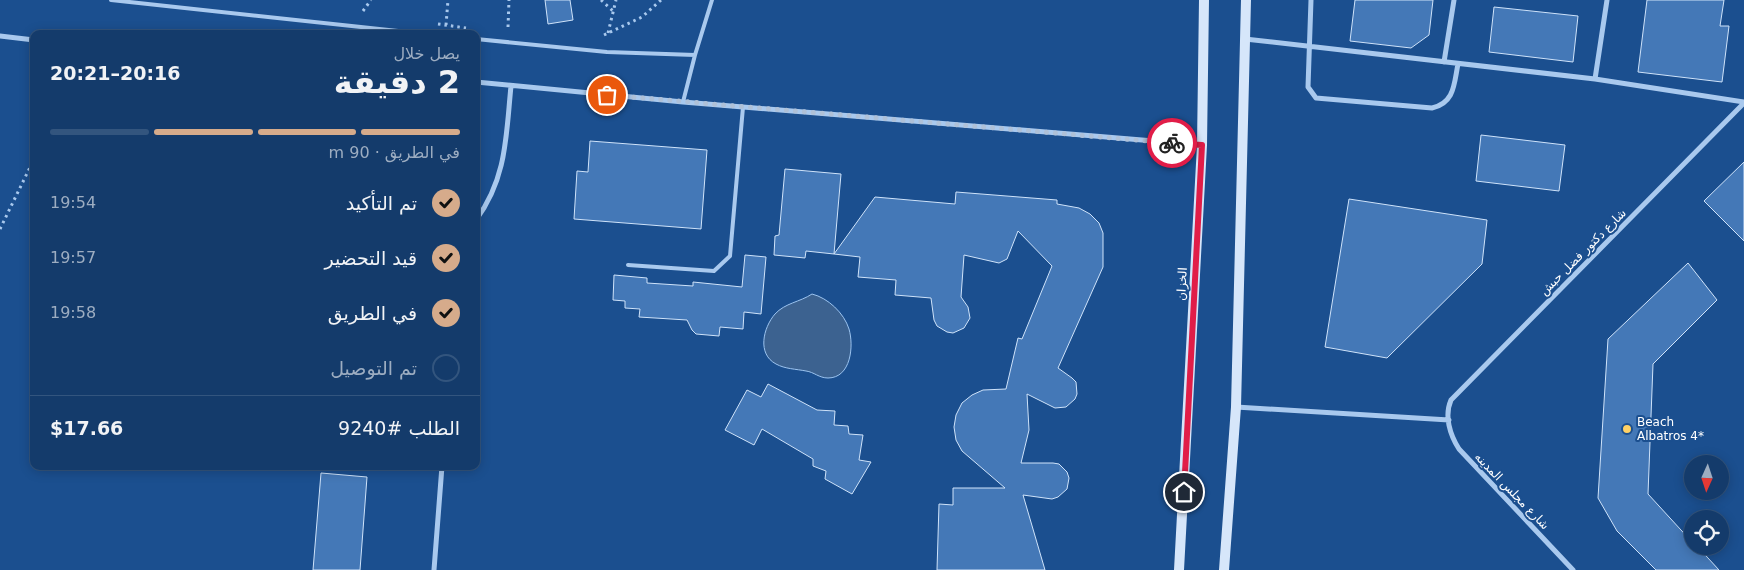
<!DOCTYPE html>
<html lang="ar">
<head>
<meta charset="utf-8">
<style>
  body { margin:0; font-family:"DejaVu Sans","Noto Sans Arabic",sans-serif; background:#1d4271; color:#f1f3f6; direction:rtl; height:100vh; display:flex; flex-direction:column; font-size:19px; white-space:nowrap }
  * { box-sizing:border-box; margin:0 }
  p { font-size:16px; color:#9dadc1 }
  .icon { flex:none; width:28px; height:28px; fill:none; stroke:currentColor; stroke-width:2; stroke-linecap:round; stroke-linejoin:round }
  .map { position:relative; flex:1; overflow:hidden; direction:ltr }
  .details { position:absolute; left:30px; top:30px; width:450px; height:440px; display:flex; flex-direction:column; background:#143b6b; border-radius:10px; box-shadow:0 2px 12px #0003,0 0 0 1px #33557e; direction:rtl }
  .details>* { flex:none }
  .needle { width:32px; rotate:183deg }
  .controls { position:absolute; left:1684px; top:455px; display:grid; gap:10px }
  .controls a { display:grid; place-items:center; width:45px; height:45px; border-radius:50%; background:#143b6b; box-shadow:0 2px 12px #0003,0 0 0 1px #33557e; font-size:25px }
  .pin { position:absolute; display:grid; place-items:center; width:42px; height:42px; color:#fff; margin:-21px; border:2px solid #fff; border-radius:50%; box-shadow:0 1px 5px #0007 }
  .courier { position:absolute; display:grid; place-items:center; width:50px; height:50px; margin:-25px; border:4px solid #e11d48; border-radius:50%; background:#fff; color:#222; box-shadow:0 1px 6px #0007 }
  .head em { font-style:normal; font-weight:600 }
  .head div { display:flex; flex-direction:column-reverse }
  .head { display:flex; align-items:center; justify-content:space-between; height:85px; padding:0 20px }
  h1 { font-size:32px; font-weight:600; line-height:38px }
  .bar { display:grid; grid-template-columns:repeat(4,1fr); gap:8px 5px; align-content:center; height:60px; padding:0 20px }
  .bar i { height:6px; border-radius:4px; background:#33557e }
  .bar .selected { background:#d6ab8b }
  .bar p { grid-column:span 4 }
  .line { display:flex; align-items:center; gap:12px; padding:0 20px; border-top:1px solid #33557e }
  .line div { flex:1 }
  ol { padding:0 20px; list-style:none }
  li { display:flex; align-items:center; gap:15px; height:55px }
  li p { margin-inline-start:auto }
  li .icon { padding:5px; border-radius:50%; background:#d6ab8b; color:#111; stroke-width:4 }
  li:last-child { color:#9dadc1 }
  li i { width:28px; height:28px; border:2px solid #33557e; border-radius:50% }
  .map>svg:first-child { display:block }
  .water { fill:#3c6290; stroke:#9cc4f0 }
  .building { fill:#4478b7; stroke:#cfe3fa }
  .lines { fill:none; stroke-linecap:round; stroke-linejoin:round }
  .path { stroke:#a9c9ee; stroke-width:3; stroke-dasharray:2.5 4; stroke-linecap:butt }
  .lane { stroke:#a9c9ee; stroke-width:4 }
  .street { stroke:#a9c9ee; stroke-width:5 }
  .secondary { stroke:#d6e6fa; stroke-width:10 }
  .done { stroke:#afc1d8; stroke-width:5; stroke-dasharray:0 9 }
  .route { stroke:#e11d48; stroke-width:6 }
  .poi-dot { fill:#ffd166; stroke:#1b4f8f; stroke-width:2 }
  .labels { text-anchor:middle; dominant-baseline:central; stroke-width:4; stroke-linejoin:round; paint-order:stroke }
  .street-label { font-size:12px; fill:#fff; stroke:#1b4f8f }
  .poi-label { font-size:12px; fill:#fff; stroke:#1b4f8f; text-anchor:start }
</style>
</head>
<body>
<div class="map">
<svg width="1744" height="570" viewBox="0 0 1744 570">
  <rect width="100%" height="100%" fill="#1b4f8f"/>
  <path class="water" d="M812,294C828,298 844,313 849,329C854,346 851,378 828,378C819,378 814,372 806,371C796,369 785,369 776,364C757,354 763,328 775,314C785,303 800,302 812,294Z"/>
  <path class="building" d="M545,0H570L573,20L548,24Z
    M1355,0H1433L1429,35L1411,48L1350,41Z
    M1647,0H1724L1720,26H1729L1722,82L1638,72Z
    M1494,7L1578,16L1573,62L1489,52Z
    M1481,135L1565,145L1559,191L1476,181Z
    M590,141L707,150L701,229L574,219L577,171L588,172Z
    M1744,162V241L1704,201Z
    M785,169L841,174L834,254L806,251L805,258L774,255L775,236L779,235Z
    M956,192L1057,200V204L1079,208L1090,214L1099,223L1103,233V267L1058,368L1072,378L1076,382L1077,394L1075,399L1066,407L1055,408L1027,394L1029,430L1021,463H1053L1059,464L1067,472L1069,478L1067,489L1058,497L1052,499L1023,495L1045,570H937L939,504L953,505V488H1005L962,451L956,440L954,427L956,415L962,403L972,395L983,390L1006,389L1018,338L1022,339L1052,266L1018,231L1007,259L999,263L964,255L961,297L968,307L970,318L964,328L953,333L947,332L937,326L934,320L931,298L895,295L896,280L858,277L860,257L834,254L875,197L955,204Z
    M1349,199L1487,220L1482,264L1387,358L1325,347Z
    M745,255L766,257L761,314L744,312L743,329L720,327L719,336L696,334L692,330L687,320L639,317L640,309L625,308V301L613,300L614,275L647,278V283L693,286V282L742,287Z
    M1688,263L1717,300L1653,364L1648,494L1692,542V546H1697L1719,570H1656L1617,531L1598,498L1608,339Z
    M768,384L817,410L835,411L834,425L848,426L849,434L863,435L859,460L871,462L852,494L825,479L826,471L813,466V459L762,429L754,445L725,430L747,390L761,397Z
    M321,473L367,477L360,570H313Z"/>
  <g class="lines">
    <path class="path" d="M601,0L613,11
      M363,11L371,0
      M438,24L466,28
      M446,25L448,0
      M508,27L509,0
      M608,33L616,0
      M604,35L642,17L661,0
      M0,229L34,159"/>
    <path class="lane" d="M111,0L426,34
      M476,39L607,52L695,55L712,0
      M683,102L695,55
      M628,265L714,271L730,256L743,107"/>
    <path class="street" d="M1311,0L1308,87L1316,98L1432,108C1455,103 1454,83 1458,64
      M0,36L34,40
      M1245,39L1595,79L1744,102
      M1444,62L1454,0
      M1595,79L1607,0
      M476,82L683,102L1202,145
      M476,220C507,178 506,135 511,86
      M1236,407L1449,420
      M434,570L442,466
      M1573,570L1459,449C1450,435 1444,416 1451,400L1744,103"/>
    <path class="secondary" d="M1179,570L1202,145L1204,0
      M1224,570L1236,407L1246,0"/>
  </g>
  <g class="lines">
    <path class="done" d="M607,95L1172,143"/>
    <path class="route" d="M1172,143L1202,145L1184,492"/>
  </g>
  <circle class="poi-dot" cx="1627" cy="429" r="5"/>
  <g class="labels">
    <g class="street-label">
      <text transform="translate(1583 252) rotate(-45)">شارع دكتور فضل حبش</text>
      <text transform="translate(1182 284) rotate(-87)">الخزان</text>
      <text transform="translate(1512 491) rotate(46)">شارع مجلس المدينه</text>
    </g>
    <g class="poi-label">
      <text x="1637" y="422">Beach<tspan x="1637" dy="14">Albatros 4*</tspan></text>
    </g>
  </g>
</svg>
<div class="controls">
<a><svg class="needle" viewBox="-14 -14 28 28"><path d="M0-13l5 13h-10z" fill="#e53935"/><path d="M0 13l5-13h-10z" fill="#9dadc1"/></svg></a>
<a><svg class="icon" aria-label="locate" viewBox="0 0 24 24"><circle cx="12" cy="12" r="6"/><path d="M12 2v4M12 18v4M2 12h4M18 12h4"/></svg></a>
</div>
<div class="pin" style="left:607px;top:95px;background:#ea580c"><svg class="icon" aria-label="bag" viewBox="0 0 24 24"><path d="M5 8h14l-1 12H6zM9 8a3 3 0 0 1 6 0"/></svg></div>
<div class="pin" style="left:1184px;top:492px;background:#1f2937"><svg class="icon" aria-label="home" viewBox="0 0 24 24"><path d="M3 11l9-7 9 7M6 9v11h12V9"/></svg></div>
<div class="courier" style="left:1172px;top:143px"><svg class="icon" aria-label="bike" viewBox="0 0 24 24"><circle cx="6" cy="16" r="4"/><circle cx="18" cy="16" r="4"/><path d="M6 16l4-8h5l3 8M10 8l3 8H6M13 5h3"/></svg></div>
<section class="details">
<div class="head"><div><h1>2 دقيقة</h1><p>يصل خلال</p></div><em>20:16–20:21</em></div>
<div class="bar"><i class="selected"></i><i class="selected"></i><i class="selected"></i><i></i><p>في الطريق · 90 m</p></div>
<ol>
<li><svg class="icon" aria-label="check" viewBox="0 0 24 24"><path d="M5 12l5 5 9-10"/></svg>تم التأكيد<p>19:54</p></li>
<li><svg class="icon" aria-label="check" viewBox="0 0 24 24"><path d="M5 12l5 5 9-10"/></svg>قيد التحضير<p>19:57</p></li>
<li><svg class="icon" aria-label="check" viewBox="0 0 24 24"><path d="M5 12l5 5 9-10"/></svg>في الطريق<p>19:58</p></li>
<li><i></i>تم التوصيل</li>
</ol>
<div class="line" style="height:65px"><div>الطلب #9240</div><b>$17.66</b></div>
</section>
</div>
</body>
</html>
